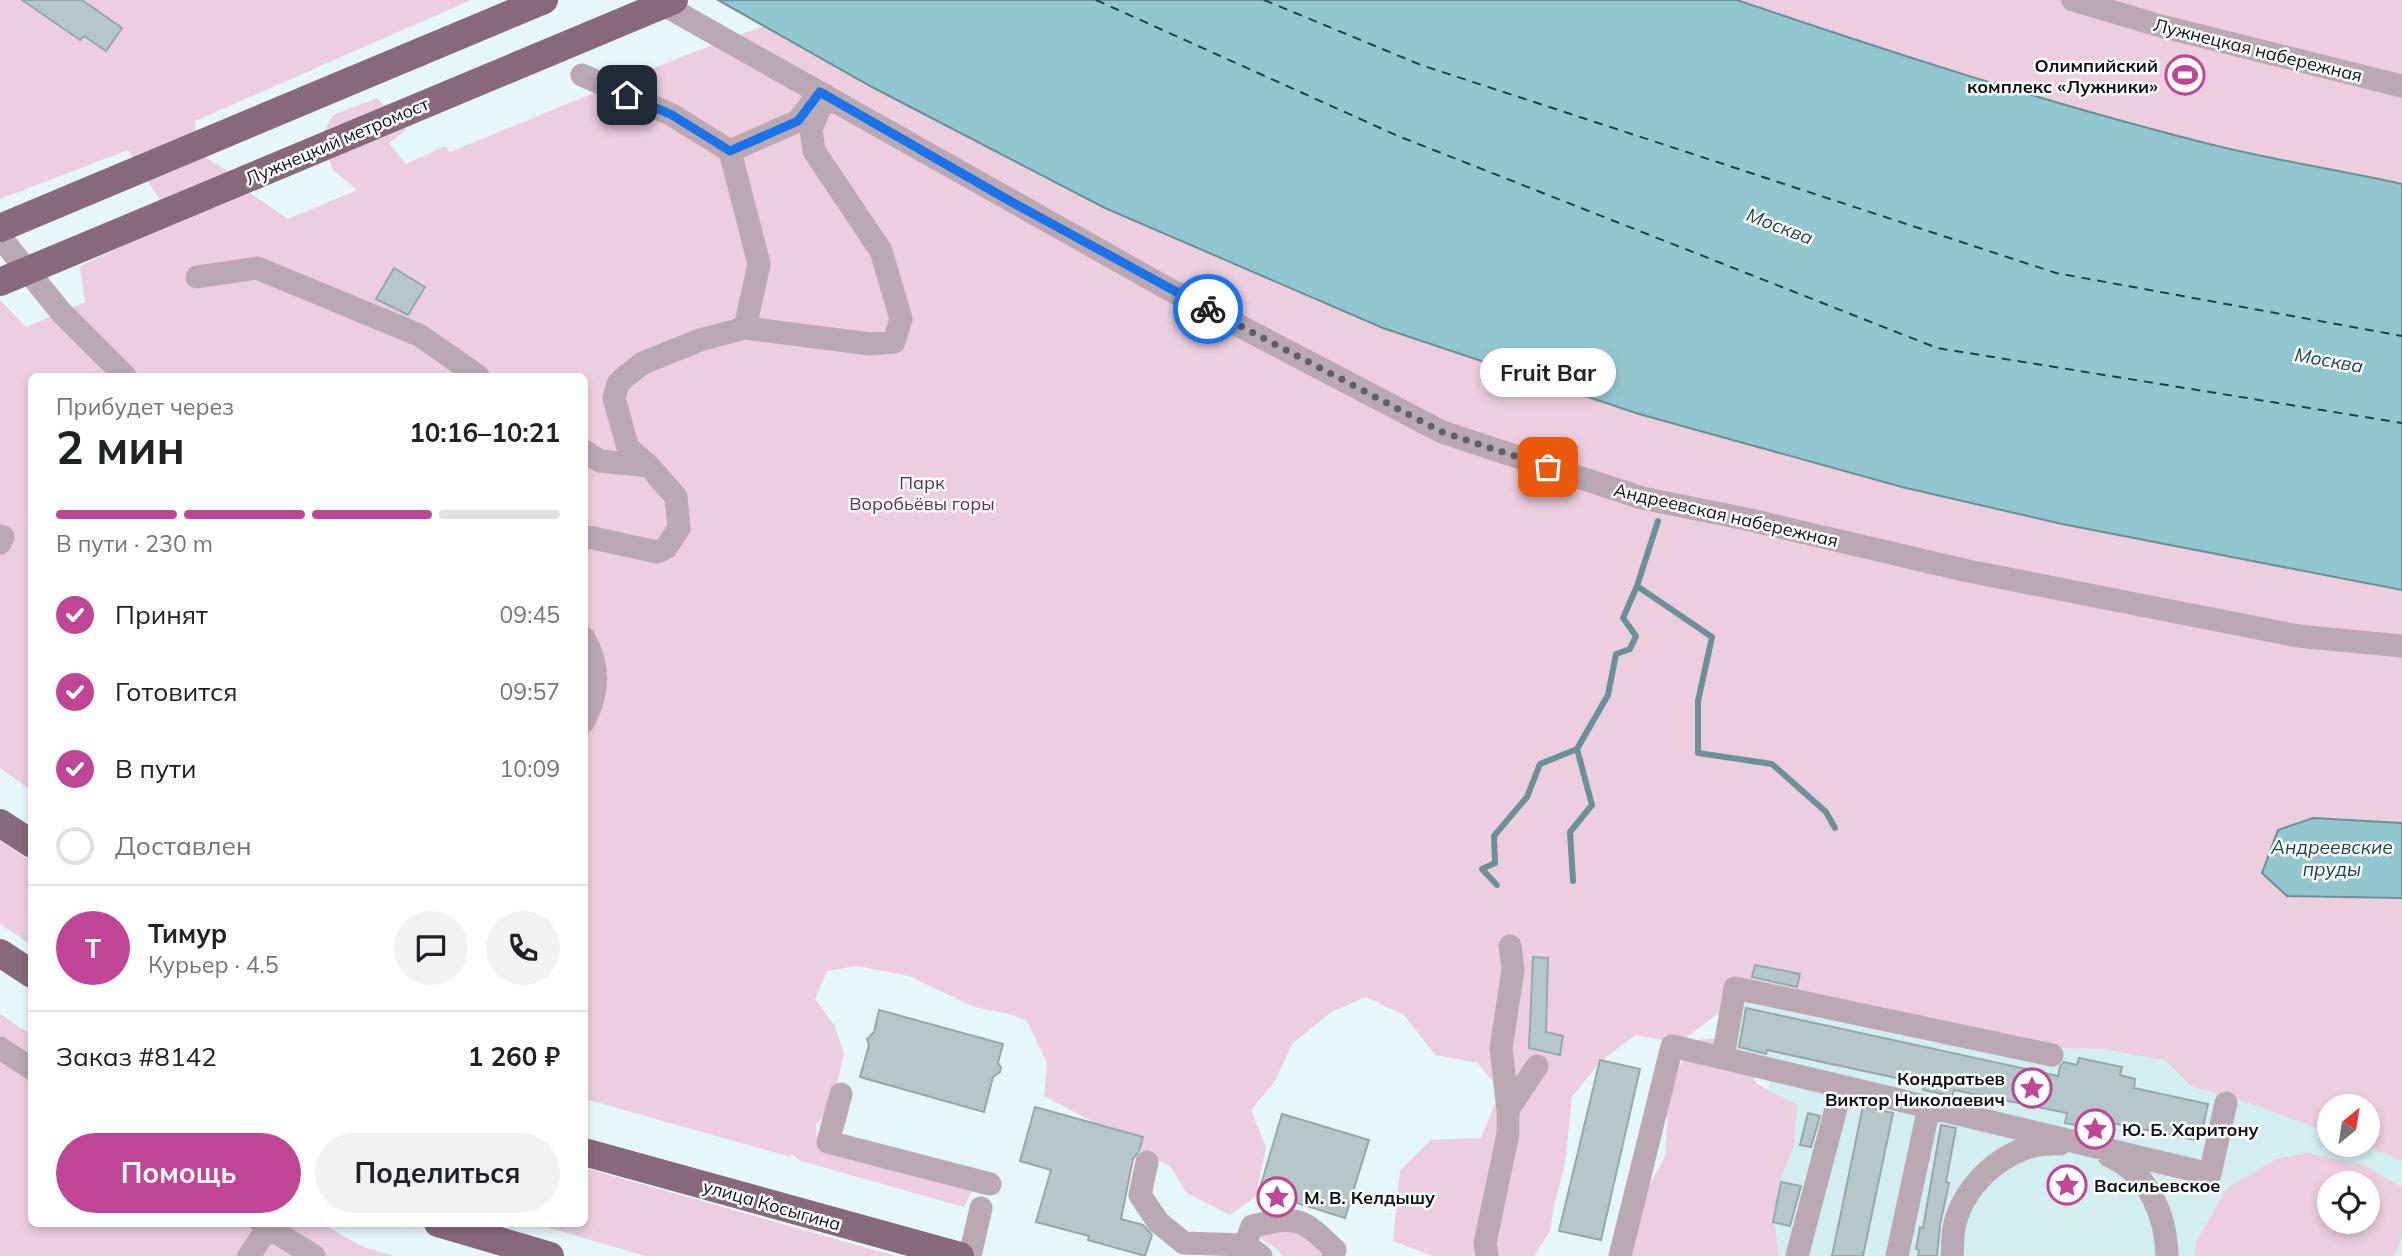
<!DOCTYPE html>
<html lang="ru">
<head>
<meta charset="utf-8">
<style>
  body { margin:0; font-family:Mulish,sans-serif; background:#f2f2f2; color:#202124; height:100vh; display:flex; flex-direction:column; font-size:26px; white-space:nowrap }
  * { box-sizing:border-box; margin:0 }
  p { font-size:23px; color:#757577 }
  .icon { flex:none; width:38px; height:38px; fill:none; stroke:currentColor; stroke-width:2; stroke-linecap:round; stroke-linejoin:round }
  .map { position:relative; flex:1; overflow:hidden }
  .panel { position:absolute; left:28px; top:373px; width:560px; height:854px; display:flex; flex-direction:column; background:#fff; border-radius:10px; box-shadow:0 4px 10px #0003 }
  .panel>* { flex:none }
  .needle { width:46px; rotate:30deg }
  .tools { position:absolute; left:2317px; top:1094px; display:grid; gap:14px }
  .tools a { display:grid; place-items:center; width:63px; height:63px; border-radius:50%; background:#fff; box-shadow:0 4px 10px #0003; font-size:35px }
  .pin { position:absolute; display:grid; place-items:center; width:60px; height:60px; color:#fff; margin:-30px; border-radius:14px; box-shadow:0 4px 10px #0006 }
  .courier { position:absolute; display:grid; place-items:center; width:70px; height:70px; margin:-35px; border:5px solid #1a73e8; border-radius:50%; background:#fff; color:#222; box-shadow:0 2px 9px #0007 }
  .bubble { position:absolute; height:49px; border-radius:24px; background:#fff; box-shadow:0 4px 10px #0003; font-size:23px; font-weight:700; line-height:49px; text-align:center }
  .summary em { font-style:normal; font-weight:700 }
  .summary div { display:flex; flex-direction:column-reverse }
  .summary { display:flex; align-items:center; justify-content:space-between; height:119px; padding:0 28px }
  h1 { font-size:46px; font-weight:700; line-height:52px }
  .bar { display:grid; grid-template-columns:repeat(4,1fr); gap:10px 7px; align-content:center; height:84px; padding:0 28px }
  .bar i { height:9px; border-radius:5px; background:#e0e0e0 }
  .bar .selected { background:#c04596 }
  .bar p { grid-column:span 4 }
  .line { display:flex; align-items:center; gap:18px; padding:0 28px; border-top:2px solid #e0e0e0 }
  .line div { flex:1 }
  .round { display:grid; place-items:center; flex:none; width:74px; height:74px; border-radius:37px; background:#f2f2f2 }
  ol { padding:0 28px; list-style:none }
  li { display:flex; align-items:center; gap:21px; height:77px }
  li p { margin-inline-start:auto }
  li .icon { padding:7px; border-radius:50%; background:#c04596; color:#fff; stroke-width:4 }
  li:last-child { color:#757577 }
  li i { width:38px; height:38px; border:4px solid #e0e0e0; border-radius:50% }
  .cta { display:flex; gap:14px; margin-top:auto; padding:14px 28px }
  .cta a { flex:1; height:80px; border-radius:42px; background:#c04596; color:#fff; font-size:28px; font-weight:700; line-height:80px; text-align:center }
  .cta a+a { background:#f2f2f2; color:#202124 }
  .map>svg:first-child { display:block }
  .built { fill:#d3eef1; fill-rule:evenodd }
  .green { fill:#eccedf; fill-rule:evenodd }
  .water { fill:#93c7cf; stroke:#6a9197; stroke-width:2 }
  .lines { fill:none; stroke-linecap:round; stroke-linejoin:round }
  .stream { stroke:#6a9197; stroke-width:6 }
  .ferry { stroke:#16464c; stroke-width:2; stroke-dasharray:9 7; stroke-linecap:butt }
  .building { fill:#b6c7c9; stroke:#97a8aa; stroke-width:2 }
  .minor { stroke:#baa8b2; stroke-width:23 }
  .major { stroke:#88697b; stroke-width:28 }
  .done { stroke:#586264; stroke-width:7; stroke-dasharray:0 12.6 }
  .route { stroke:#1a73e8; stroke-width:9 }
  .labels { text-anchor:middle; dominant-baseline:central; stroke-width:5; stroke-linejoin:round; paint-order:stroke }
  .street-label { font-size:18px; fill:#0c1213; stroke:#fff }
  .poi-label { font-size:18px; font-weight:bold; fill:#0c1213; stroke:#fff; text-anchor:start }
  .park-label { font-size:18px; fill:#622f4f; stroke:#fff }
  .water-label { font-size:19px; font-style:italic; fill:#16464c; stroke:#fff }
</style>
</head>
<body>
<div class="map">
<svg width="2402" height="1256" viewBox="0 0 2402 1256">
  <rect width="100%" height="100%" fill="#e6f7fa"/>
  <path class="built" d="M1735,959L2174,1053L2329,1130V1144L2365,1145L2402,1160V1256H1749L1739,1222L1770,1080L1714,1069ZM2329,1183H2368V1222H2329Z"/>
  <path class="green" d="M0,0H471L195,121L197,152L232,174L250,193L288,219L357,190L333,170L321,137L333,115L377,98L406,130L389,143L406,164L445,146L450,152L691,53L764,26L872,87L1105,208L1383,328L1639,414L1902,487L2062,524L2402,590V1161L2365,1145L2368,1144V1106H2329V1132L2235,1098L2192,1087L2165,1060L2103,1049L2037,1047L1915,1025L1855,1002L1778,988L1736,1000L1679,1043L1635,1035L1599,1063L1572,1097L1565,1164L1554,1205L1550,1231L1534,1256H1433L1393,1241L1400,1171L1431,1140L1481,1138L1500,1091L1478,1063L1435,1055L1404,1015L1366,997L1331,1012L1292,1044L1275,1081L1251,1110L1266,1147L1256,1196L1230,1215L1187,1193L1170,1166L1144,1154L1101,1126L1044,1096L1047,1063L1027,1021L1010,1014L974,1007L909,976L857,966L827,971L815,999L835,1026L844,1054L831,1109L816,1124L817,1139L859,1158L918,1177L947,1180L972,1191L964,1207L801,1161L791,1154V1157L585,1099L584,376H32L31,790L0,768V300L26,327L85,302L80,266L174,222L128,150L0,199Z
    M1737,0H2402V184C2338,170 2273,160 2209,144C2050,104 1893,53 1737,0Z
    M0,840L31,862V945L0,924Z
    M0,1014L31,1035L32,1223H320L364,1247L394,1256H0Z
    M1733,1037L1757,1084L1797,1105L1794,1146L1778,1185L1775,1222L1778,1256H1632L1639,1217L1647,1190L1665,1156L1668,1109L1674,1075L1696,1040Z
    M2308,1153L2364,1165L2402,1187V1236L2395,1256H2195L2196,1242L2227,1188L2276,1159ZM2329,1183H2368V1222H2329Z
    M585,1168L895,1256H645L533,1223H584Z
    M1296,1227L1326,1256H1283L1276,1248L1260,1238L1261,1231Z"/>
  <path class="water" d="M718,0H1737C1893,53 2050,104 2209,144C2273,160 2338,170 2402,184V590L2062,524L1902,487L1639,414L1383,328L1105,208L872,87Z
    M2313,818L2402,823V898L2287,896L2262,873L2278,830Z"/>
  <g class="lines">
    <path class="stream" d="M1637,586L1712,637L1698,701V753L1772,764L1826,812L1835,828
      M1573,881L1570,832L1592,805L1577,749L1608,695L1616,654L1630,649L1636,636L1623,618L1637,586L1658,521
      M1497,885L1482,869L1495,863L1494,836L1527,797L1540,764L1577,749"/>
    <path class="ferry" d="M1096,0L1398,136L1937,348L2402,423
      M1264,0L1421,65L2056,273L2402,336"/>
  </g>
  <path class="building" d="M22,0H82L122,28L106,51L84,36L80,40Z
    M394,268L425,287L408,315L376,299Z
    M1533,957L1548,958L1546,1032L1563,1036L1560,1055L1529,1048Z
    M1755,965L1800,974L1797,987L1752,977Z
    M1746,1008L2058,1076L2060,1066L2064,1062L2077,1065L2079,1058L2122,1067L2120,1075L2135,1079L2134,1088L2208,1104L2200,1141L2107,1122L2105,1131L2065,1123L2067,1113L1954,1090L1952,1096L1923,1090L1924,1084L1767,1050L1766,1054L1739,1047Z
    M879,1010L1003,1044L998,1063L1001,1067L1000,1072L993,1077L984,1112L860,1077L869,1045L867,1039L874,1032Z
    M1600,1060L1640,1069L1601,1240L1559,1231Z
    M1863,1106L1893,1113L1863,1256H1832Z
    M1035,1107L1143,1137L1139,1151L1133,1159L1121,1219L1143,1225L1152,1235L1145,1256L1088,1240L1089,1236L1036,1222L1051,1170L1020,1161Z
    M1808,1113L1820,1116L1811,1147L1800,1145Z
    M1282,1114L1369,1140L1345,1218L1259,1191Z
    M1941,1125L1956,1128L1946,1182L1949,1183L1940,1225L1937,1256H1918L1919,1250L1916,1249L1920,1227L1923,1228Z
    M1781,1182L1801,1186L1790,1226L1773,1222Z"/>
  <g class="lines">
    <path class="minor" d="M655,0L1163,286L1442,432L1642,498L1746,519L1968,571L2298,636L2402,646
      M2073,0L2161,26L2402,86
      M582,75L672,115L730,151L798,121L816,97
      M730,151L759,264L745,328
      M0,237L61,312L125,376
      M197,277L257,268L419,335L478,376
      M584,451L600,461L649,466
      M0,536L3,537L0,543
      M584,536L657,552L666,548L679,528L676,497L649,466L628,448L614,398L618,384L626,376L643,363L700,340L745,328L870,344L894,342L901,319L881,251L814,151L811,129L825,95
      M584,638C600,666 599,692 584,721
      M0,1048L32,1069
      M2052,1055L1735,988L1723,1058L2210,1174L2226,1103
      M841,1094L828,1142L990,1184
      M1508,1110L1537,1066
      M2109,1156C2149,1173 2166,1216 2167,1256
      M1147,1162L1140,1195L1158,1222L1184,1243L1245,1245
      M261,1223L314,1256
      M249,1256L271,1223
      M970,1256L981,1208
      M1261,1256L1245,1245L1252,1226C1298,1216 1301,1217 1335,1250L1333,1256
      M1487,1256L1485,1243L1508,1134V1110L1501,1048L1513,970L1510,946
      M1620,1256L1672,1046L1723,1058
      M1797,1256L1842,1086
      M1897,1256L1929,1107
      M1952,1256C1953,1246 1952,1234 1955,1223C1967,1179 2013,1140 2060,1144"/>
    <path class="major" d="M0,228L544,0
      M0,282L674,0
      M0,823L32,844
      M0,953L32,974
      M584,1152L960,1256
      M438,1223L550,1256"/>
  </g>
  <g class="lines">
    <path class="done" d="M1208,309L1442,432L1548,467"/>
    <path class="route" d="M627,95L672,115L730,151L798,121L820,92L1010,201L1208,309"/>
  </g>
  <defs>
    <g id="stadium-ring" transform="scale(2.0125)"><circle r="9.5" fill="#fff" stroke="#c04596" stroke-width="1.5"/><path d="M0-5a6.5 5 0 1 0 0 10a6.5 5 0 1 0 0-10ZM-3.5-1.8h7v3.6h-7Z" fill="#c04596"/></g>
    <g id="sight-ring" transform="scale(2.0125)"><circle r="9.5" fill="#fff" stroke="#c04596" stroke-width="1.5"/><path d="M0-6L1.8-2.2L6-1.7L2.9 1.2L3.7 5.4L0 3.3L-3.7 5.4L-2.9 1.2L-6-1.7L-1.8-2.2Z" fill="#c04596"/></g>
  </defs>
  <g fill-rule="evenodd">
    <use href="#stadium-ring" x="2185" y="75"/>
    <use href="#sight-ring" x="2032" y="1088"/>
    <use href="#sight-ring" x="2095" y="1129"/>
    <use href="#sight-ring" x="2067" y="1185"/>
    <use href="#sight-ring" x="1277" y="1197"/>
  </g>
  <g class="labels">
    <g class="street-label">
      <text transform="translate(2258 50) rotate(14)">Лужнецкая набережная</text>
      <text transform="translate(337 141) rotate(-23)">Лужнецкий метромост</text>
      <text transform="translate(1726 515) rotate(13)">Андреевская набережная</text>
      <text transform="translate(772 1205) rotate(16)">улица Косыгина</text>
    </g>
    <g class="poi-label">
      <text x="2158" y="65" text-anchor="end">Олимпийский<tspan x="2158" dy="21">комплекс «Лужники»</tspan></text>
      <text x="2005" y="1078" text-anchor="end">Кондратьев<tspan x="2005" dy="21">Виктор Николаевич</tspan></text>
      <text x="2122" y="1129">Ю. Б. Харитону</text>
      <text x="2094" y="1185">Васильевское</text>
      <text x="1304" y="1197">М. В. Келдышу</text>
    </g>
    <g class="park-label">
      <text x="922" y="482">Парк<tspan x="922" dy="21">Воробьёвы горы</tspan></text>
    </g>
    <g class="water-label">
      <text transform="translate(1780 226) rotate(21)">Москва</text>
      <text transform="translate(2329 360) rotate(10)">Москва</text>
      <text x="2332" y="847">Андреевские<tspan x="2332" dy="22">пруды</tspan></text>
    </g>
  </g>
</svg>
<div class="tools">
<a><svg class="needle" viewBox="-14 -14 28 28"><path d="M0-13l5 13h-10z" fill="#e53935"/><path d="M0 13l5-13h-10z" fill="#757577"/></svg></a>
<a><svg class="icon" aria-label="locate" viewBox="0 0 24 24"><circle cx="12" cy="12" r="6"/><path d="M12 2v4M12 18v4M2 12h4M18 12h4"/></svg></a>
</div>
<div class="pin" style="left:1548px;top:467px;background:#ea580c"><svg class="icon" aria-label="bag" viewBox="0 0 24 24"><path d="M5 8h14l-1 12H6zM9 8a3 3 0 0 1 6 0"/></svg></div>
<div class="pin" style="left:627px;top:95px;background:#1f2937"><svg class="icon" aria-label="home" viewBox="0 0 24 24"><path d="M3 11l9-7 9 7M6 9v11h12V9"/></svg></div>
<div class="courier" style="left:1208px;top:309px"><svg class="icon" aria-label="bike" viewBox="0 0 24 24"><circle cx="6" cy="16" r="4"/><circle cx="18" cy="16" r="4"/><path d="M6 16l4-8h5l3 8M10 8l3 8H6M13 5h3"/></svg></div>
<div class="bubble" style="left:1480px;top:348px;width:136px">Fruit Bar</div>
<section class="panel">
<div class="summary"><div><h1>2 мин</h1><p>Прибудет через</p></div><em>10:16–10:21</em></div>
<div class="bar"><i class="selected"></i><i class="selected"></i><i class="selected"></i><i></i><p>В пути · 230 m</p></div>
<ol>
<li><svg class="icon" aria-label="check" viewBox="0 0 24 24"><path d="M5 12l5 5 9-10"/></svg>Принят<p>09:45</p></li>
<li><svg class="icon" aria-label="check" viewBox="0 0 24 24"><path d="M5 12l5 5 9-10"/></svg>Готовится<p>09:57</p></li>
<li><svg class="icon" aria-label="check" viewBox="0 0 24 24"><path d="M5 12l5 5 9-10"/></svg>В пути<p>10:09</p></li>
<li><i></i>Доставлен</li>
</ol>
<div class="line" style="height:126px"><b class="round" style="background:#c04596;color:#fff">Т</b><div><b>Тимур</b><p>Курьер · 4.5</p></div><a class="round"><svg class="icon" aria-label="chat" viewBox="0 0 24 24"><path d="M4 5h16v11H9l-5 4z"/></svg></a><a class="round"><svg class="icon" aria-label="phone" viewBox="0 0 24 24"><path d="M5 4h4l2 5-3 2q2 4 5 5l2-3 5 2v4C11 20 4 13 5 4z"/></svg></a></div>
<div class="line" style="height:91px"><div>Заказ #8142</div><b>1 260 ₽</b></div>
<div class="cta"><a>Помощь</a><a>Поделиться</a></div>
</section>
</div>
</body>
</html>
